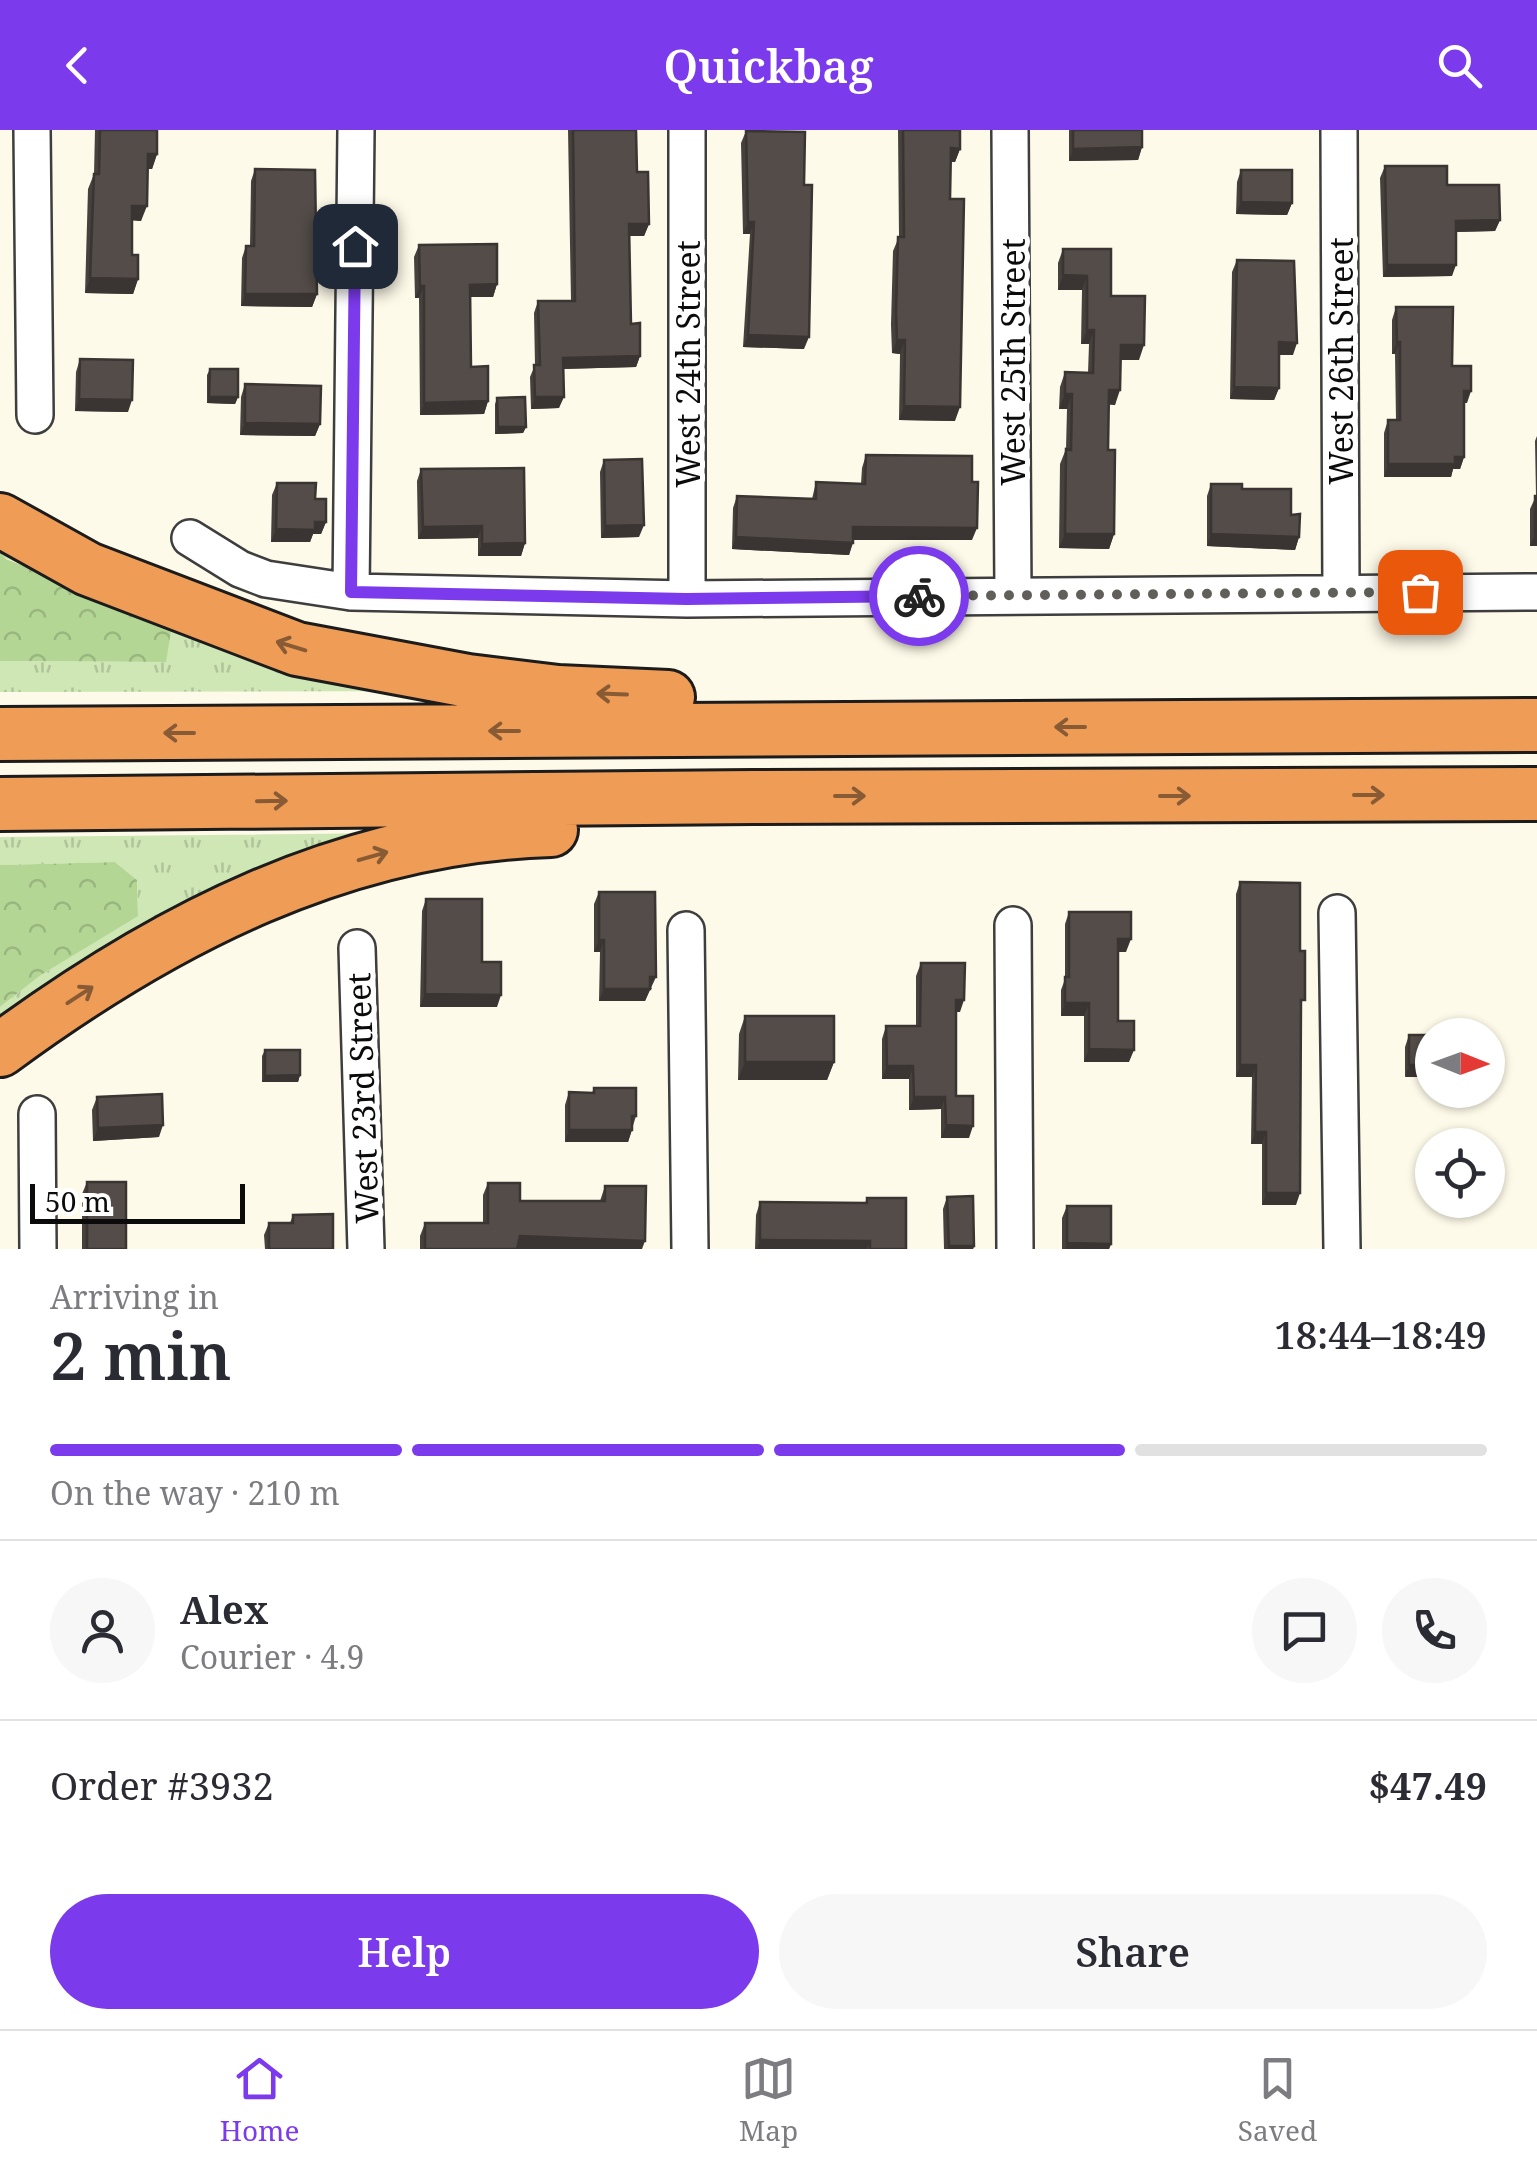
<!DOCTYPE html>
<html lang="en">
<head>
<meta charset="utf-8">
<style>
  body { margin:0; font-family:"Noto Serif",serif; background:#f7f7f7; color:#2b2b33; height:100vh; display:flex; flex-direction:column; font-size:38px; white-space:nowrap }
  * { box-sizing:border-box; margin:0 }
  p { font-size:32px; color:#7c7c81 }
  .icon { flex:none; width:55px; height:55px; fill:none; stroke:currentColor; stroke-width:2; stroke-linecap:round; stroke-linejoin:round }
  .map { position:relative; height:1119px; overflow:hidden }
  .panel { display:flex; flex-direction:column; background:#fff; flex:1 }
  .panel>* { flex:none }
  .needle { width:65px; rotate:91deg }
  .tools { position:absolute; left:1415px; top:888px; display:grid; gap:20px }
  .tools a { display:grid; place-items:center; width:90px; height:90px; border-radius:50%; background:#fff; box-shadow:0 2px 8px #0004; font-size:50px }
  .scale { position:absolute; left:30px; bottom:25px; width:215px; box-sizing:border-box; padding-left:10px; border:5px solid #0b0b0b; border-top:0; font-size:28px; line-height:35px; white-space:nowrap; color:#0b0b0b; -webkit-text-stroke:8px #fff; paint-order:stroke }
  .pin { position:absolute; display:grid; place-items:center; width:85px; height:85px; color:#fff; margin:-42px; border-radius:20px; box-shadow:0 5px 15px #0006 }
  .courier { position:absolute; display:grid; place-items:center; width:100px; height:100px; margin:-50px; border:8px solid #7c3aed; border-radius:50%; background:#fff; color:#222; box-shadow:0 2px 12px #0007 }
  .headline em { font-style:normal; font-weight:600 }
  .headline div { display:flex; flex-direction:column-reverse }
  .headline { display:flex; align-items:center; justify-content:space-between; height:170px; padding:0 50px }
  h1 { font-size:65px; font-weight:600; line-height:75px }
  .bar { display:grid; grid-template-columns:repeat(4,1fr); gap:15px 10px; align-content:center; height:120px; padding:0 50px }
  .bar i { height:12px; border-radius:8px; background:#e1e1e2 }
  .bar .on { background:#7c3aed }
  .bar p { grid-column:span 4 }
  .line { display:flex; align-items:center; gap:25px; padding:0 50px; border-top:2px solid #e1e1e2 }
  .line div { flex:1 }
  .round { display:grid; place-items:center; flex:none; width:105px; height:105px; border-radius:52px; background:#f7f7f7 }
  .button { display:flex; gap:20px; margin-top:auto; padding:20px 50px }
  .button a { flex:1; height:115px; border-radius:60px; background:#7c3aed; color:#fff; font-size:40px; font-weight:600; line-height:115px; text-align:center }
  .button a+a { background:#f7f7f7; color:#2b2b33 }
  header { display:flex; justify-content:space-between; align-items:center; height:130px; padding:0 50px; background:#7c3aed; color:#fff; font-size:45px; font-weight:600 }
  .tab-bar { display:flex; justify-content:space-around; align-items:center; height:140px; border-top:2px solid #e1e1e2; background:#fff; font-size:28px; color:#7c7c81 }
  .tab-bar a { display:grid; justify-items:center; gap:5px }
  .tab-bar .on { color:#7c3aed }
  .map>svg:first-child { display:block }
  .grass { fill:url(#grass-tufts) }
  .forest { fill:url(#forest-crowns) }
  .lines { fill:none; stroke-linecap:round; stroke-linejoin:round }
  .minor-casing { stroke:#3e3e3e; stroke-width:40 }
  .highway-casing { stroke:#1c1c1c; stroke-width:58 }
  .minor { stroke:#fff; stroke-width:35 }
  .highway { stroke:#ef9c57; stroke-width:52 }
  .wall { fill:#47413e }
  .shaded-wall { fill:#3a3532 }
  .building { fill:#534c48; stroke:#3a3532; stroke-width:2.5 }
  .oneway { stroke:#885b35 }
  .done { stroke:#605f59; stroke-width:10; stroke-dasharray:0 18 }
  .route { stroke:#7c3aed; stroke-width:12 }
  .labels { text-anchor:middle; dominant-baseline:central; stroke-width:10; stroke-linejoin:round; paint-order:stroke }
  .street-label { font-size:32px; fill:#0b0b0b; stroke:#fff }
</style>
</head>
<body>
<header><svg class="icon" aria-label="back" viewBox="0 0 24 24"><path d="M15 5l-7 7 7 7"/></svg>Quickbag<svg class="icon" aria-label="search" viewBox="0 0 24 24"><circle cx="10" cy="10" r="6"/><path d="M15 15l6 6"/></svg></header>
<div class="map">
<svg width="1537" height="1119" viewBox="0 0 1537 1119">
  <defs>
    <pattern id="grass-tufts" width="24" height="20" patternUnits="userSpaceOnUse" patternTransform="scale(2.5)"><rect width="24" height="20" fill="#cfe6b5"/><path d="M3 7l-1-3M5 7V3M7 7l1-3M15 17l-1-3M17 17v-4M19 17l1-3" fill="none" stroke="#b0c49a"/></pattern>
    <pattern id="forest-crowns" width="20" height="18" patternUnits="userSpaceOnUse" patternTransform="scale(2.5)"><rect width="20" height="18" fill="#b3d695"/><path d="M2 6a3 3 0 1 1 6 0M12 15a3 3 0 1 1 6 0" fill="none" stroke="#99b67f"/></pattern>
  </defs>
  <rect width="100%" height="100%" fill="#fefae9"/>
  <path class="grass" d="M0,362L114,433L442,561L0,562V531L165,532L172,495L5,428L0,422Z
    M392,703L0,900V877L41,845L138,785L137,750L115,732L0,735V707Z"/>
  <path class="forest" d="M0,422L6,429L172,495L166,532L0,531Z
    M115,732L137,750L138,786L41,845L0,877V735Z"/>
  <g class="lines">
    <g class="minor-casing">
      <path id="minor" d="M32,0L35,285
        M1010,0L1013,465
        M1339,0L1341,462
        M190,408L240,439L266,449L351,462L687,469L1537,462
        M351,462L356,0
        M687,469V0
        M1337,783L1342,1119
        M1013,795L1015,1119
        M686,800L690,1119
        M357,818L366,1119
        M37,984L38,1119"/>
    </g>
    <g class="highway-casing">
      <path id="highway" d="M0,390L88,439L297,519L468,551L558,562L668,567
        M0,604L1537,595
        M0,674L753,667L1537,664
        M0,920C164,799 344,706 551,700"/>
    </g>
    <use href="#minor" class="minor"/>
    <use href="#highway" class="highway"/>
  </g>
  <path class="wall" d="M95,0H157V24L152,39H147L141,91L132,90V125L138,149L133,164L85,163L88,59L94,44Z
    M568,0H636L637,42L649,94L644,106H629L631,194L640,226L636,237L563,239L559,278L531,279L530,247L535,235L534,183L538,171H571Z
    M898,0H960V19L955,32H951L950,69L955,291L899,290L900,224L892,223L891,195L893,121L899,107Z
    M1069,0H1142V17L1138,30L1069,31Z
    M746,1L804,55V219L743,217L750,104H743L741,13Z
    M1385,36L1447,55L1500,90L1495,101L1456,102L1452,146L1383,147L1380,48Z
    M255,39L317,164L312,177L241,176L242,128L246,116H250L251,51Z
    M1241,40L1292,73L1287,85L1236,84L1237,52Z
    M419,115L497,154L493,167H471V237L488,271L484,284L420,285L419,168H415L414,127Z
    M1063,119L1111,166L1139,230H1121L1115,275L1108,274V320L1114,404L1109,419L1059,418L1060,334L1066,319L1067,279H1059L1060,257L1065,242L1088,243L1089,214H1081L1082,160H1058V133Z
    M1237,130L1293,225H1279V258L1274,270L1230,269L1232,142Z
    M1396,177L1452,236L1467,273H1464V327L1460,339H1453L1451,347H1384V303L1388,290H1396L1395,224H1392V190Z
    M80,229L128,282L75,281L76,242Z
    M210,239L238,267L235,274L207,273V245Z
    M245,254L320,294L315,306L240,305L241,267Z
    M497,268L526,297L523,303L495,304V274Z
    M1537,306V416H1530V379L1536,366L1535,311Z
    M866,325L972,410H853L849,425L732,419L733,378L737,366L812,369L816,352L861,354L862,338Z
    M604,330L639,407L601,408L600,342Z
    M421,339L525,413L521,426H478V408L418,409L417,351Z
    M277,353L315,369L326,392L321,404H313L310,412H271L272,365Z
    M1211,354L1242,359L1291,385L1299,407L1295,420L1207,416V366Z
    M1240,752L1300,821L1301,880L1296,1075H1262V1014H1251L1252,947H1236V764Z
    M599,762L652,859H650L645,871H599L600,822H594V774Z
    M426,769L482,832L497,877H420L422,781Z
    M1069,782L1126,822H1118V891L1129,932H1084V886H1061V860L1065,849V794Z
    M921,833L960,882H956V966L969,1008H941V979L909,980V949H882V909L886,896H916V846Z
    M745,886L834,932L827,950H738L739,904Z
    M1409,905H1432L1405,947V917Z
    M265,920L300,945L298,952H262V926Z
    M594,958L636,986L628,1012H565V975L569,962L592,963Z
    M97,967L159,1007L93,1011L92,980Z
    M87,1052L126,1119H82V1064Z
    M488,1053L520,1071H600L605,1056L642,1119H420V1106L425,1093H483V1065Z
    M947,1067L974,1116L973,1119H944L943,1079Z
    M867,1068L906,1119H755L756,1085L760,1072L865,1073Z
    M1067,1076L1111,1114L1109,1119H1062V1088Z
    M293,1085L333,1119H265L264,1105L269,1093H290Z"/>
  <path class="shaded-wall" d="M1142,17L1138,30L1069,31L1073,19Z
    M951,18L960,19L955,32H946Z
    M148,24H157L152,39H142Z
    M1241,72L1292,73L1287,85L1236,84Z
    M132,76H147L141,91L127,90Z
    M1500,90L1495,101L1451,102L1456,91Z
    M748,92H754L750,104H743Z
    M629,94H649L644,106H625Z
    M1387,135H1456L1452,146L1383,147Z
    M1063,145L1087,146L1082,160H1058Z
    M90,148L138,149L133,164L85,163Z
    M497,154L493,167H466L470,155Z
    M420,156H424L419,168H415Z
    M245,164H317L312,177L241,176Z
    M1087,200H1094L1089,214H1081Z
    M748,205L809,207L804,219L743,217Z
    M897,210H905L900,224L892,223Z
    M1279,212L1297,213L1293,225H1274Z
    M1397,212H1400L1395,224H1392Z
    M1121,215H1144L1139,230H1116Z
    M640,226L636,237L558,239L563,228Z
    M1234,257L1279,258L1274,270L1230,269Z
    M1109,260H1120L1115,275L1103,274Z
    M1464,261H1471L1467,273H1460Z
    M1065,264H1072L1067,279H1059Z
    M209,267H238L235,274L207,273Z
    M535,267H564L559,278L531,279Z
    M79,269L132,270L128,282L75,281Z
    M488,271L484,284L420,285L424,273Z
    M904,276L960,277L955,291L899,290Z
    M245,293L320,294L315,306L240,305Z
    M498,297H526L523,303L495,304Z
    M1455,327H1464L1460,339H1453L1451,347H1384L1388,334Z
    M315,392H326L321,404H313L310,412H271L276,399Z
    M644,395L639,407L601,408L605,396Z
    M482,396L478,408L418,409L423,397Z
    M853,397L977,398L972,410H849Z
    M1065,404H1114L1109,419L1059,418Z
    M1211,404L1299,407L1295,420L1207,416Z
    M1535,404H1537V416H1530Z
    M736,407L853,413L849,425L732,419Z
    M525,413L521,426H478L482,414Z
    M1118,809H1131L1126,822H1114Z
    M599,810H604L600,822H594Z
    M650,847H656L645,871H599L604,859Z
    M425,864L501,865L497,877H420Z
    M956,870H964L960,882H952Z
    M1065,873H1089L1084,886H1061Z
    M1089,919L1134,920L1129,932H1084Z
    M745,932H834L827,950H738Z
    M1240,935H1256L1252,947H1236Z
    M1409,935H1432V947H1405Z
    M887,936H913L909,949H882Z
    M300,945L298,952H262L265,946Z
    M914,967H945L941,979L909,980Z
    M163,995L159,1007L93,1011L98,998Z
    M946,995L973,996L969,1008H941Z
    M569,1000H632L628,1012H565Z
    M1255,1002H1266L1262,1014H1251Z
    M1266,1063H1300L1296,1075H1262Z
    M520,1106L645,1111L642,1119H515Z
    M760,1110L870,1111L867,1119H757Z
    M1067,1113L1111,1114L1109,1119H1065Z
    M949,1116H974L973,1119H947Z"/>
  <path class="building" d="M100,0H157V24H148L147,76H132V125H138V149L90,148L94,44H99Z
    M573,0H636L637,42H648L649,94H629L631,194L640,193V226L563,228L564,267H535L534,235H540L538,171H575Z
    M903,0H960V19L951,18L950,69H964L960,277L904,276L905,210H897L896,181L898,107H904Z
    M1073,0H1142V17L1073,19Z
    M746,1L805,2L804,55H812L809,207L748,205L754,92H748Z
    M1385,36H1447V55H1499L1500,90L1456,91V135H1387Z
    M255,39L315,40L317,164H245L246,116H254Z
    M1241,40H1292V73L1241,72Z
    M497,114V154L470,155L471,237L488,236V271L424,273V156H420L419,115Z
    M1063,119H1111V166H1145L1144,215H1121L1120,260H1109L1108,320H1115L1114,404H1065L1066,319L1071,320L1072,264H1065V242L1093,243L1094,200H1087V146L1063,145Z
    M1237,130L1294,131L1297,213L1279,212V258L1234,257Z
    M1396,177H1453L1452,236H1471V261H1464V327H1455V334H1388V290H1400V212H1397Z
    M80,229L133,230L132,270L79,269Z
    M210,239H238V267H209Z
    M245,254L321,256L320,294L245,293Z
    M525,267L526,297H498L497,268Z
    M866,325L972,326V352H978L977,398L853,397V413L736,407L737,366L816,369V352L865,354Z
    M642,329L644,395L605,396L604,330Z
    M524,338L525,413L482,414V396L423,397L421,339Z
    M277,353H316L315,369H326V392H315V400L276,399Z
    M1211,354H1242V359H1291V385L1300,384L1299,407L1211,404Z
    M1535,366H1537V404H1535Z
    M1240,752L1300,753V821H1305V870H1301L1300,1063H1266V1002H1255L1256,935H1240Z
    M599,762H655L656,847H650V859H604V810H599Z
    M426,769H482V832H501V865L425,864Z
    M1069,782H1131V809H1118V891H1134V920L1089,919V873H1065V847H1069Z
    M921,833H965L964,870H956V966H973V996L946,995L945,967H914L913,936H887L886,896H920Z
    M745,886H834V932H745Z
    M1409,905H1474H1432V935H1409Z
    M265,920H300V945L265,946Z
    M594,958H636V986H632V1000H569V962L594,963Z
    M162,964L163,995L98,998L97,967Z
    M87,1052H126V1119H87Z
    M488,1053H520V1071H605V1056H646L645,1111L520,1106L517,1119H425V1093H488Z
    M973,1066L974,1116H949L947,1067Z
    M867,1068H906V1119H870V1111L760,1110V1072L867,1073Z
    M1067,1076H1111V1114L1067,1113Z
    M333,1084V1119H269V1093H293V1085Z"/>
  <defs><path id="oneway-shaft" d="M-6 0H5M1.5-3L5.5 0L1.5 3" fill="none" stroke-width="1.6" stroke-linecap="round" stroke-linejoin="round" transform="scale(2.5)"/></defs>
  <g class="oneway">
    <use href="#oneway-shaft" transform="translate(291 516) rotate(-163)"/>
    <use href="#oneway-shaft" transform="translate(612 564) rotate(-178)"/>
    <use href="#oneway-shaft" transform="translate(1070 597) rotate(180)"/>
    <use href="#oneway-shaft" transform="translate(504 601) rotate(180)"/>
    <use href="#oneway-shaft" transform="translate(179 603) rotate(180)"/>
    <use href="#oneway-shaft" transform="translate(1369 665)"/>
    <use href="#oneway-shaft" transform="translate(850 666)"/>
    <use href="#oneway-shaft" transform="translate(1175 666)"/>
    <use href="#oneway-shaft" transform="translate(272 671) rotate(-1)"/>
    <use href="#oneway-shaft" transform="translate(373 726) rotate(-16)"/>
    <use href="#oneway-shaft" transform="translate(80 865) rotate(-33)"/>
  </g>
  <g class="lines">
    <path class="done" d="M919,466L1420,462"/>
    <path class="route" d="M355,116L351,462L686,469L919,466"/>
  </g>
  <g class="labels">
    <g class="street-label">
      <text transform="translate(1340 231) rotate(-90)">West 26th Street</text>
      <text transform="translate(1012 232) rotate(-90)">West 25th Street</text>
      <text transform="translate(687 234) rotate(-90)">West 24th Street</text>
      <text transform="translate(362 968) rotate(-92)">West 23rd Street</text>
    </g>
  </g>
</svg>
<div class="tools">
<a><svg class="needle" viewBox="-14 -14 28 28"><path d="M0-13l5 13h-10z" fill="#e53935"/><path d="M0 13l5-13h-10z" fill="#7c7c81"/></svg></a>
<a><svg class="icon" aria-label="locate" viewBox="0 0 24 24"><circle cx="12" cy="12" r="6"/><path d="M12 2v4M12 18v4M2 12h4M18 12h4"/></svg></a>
</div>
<div class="scale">50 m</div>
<div class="pin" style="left:1420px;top:462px;background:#ea580c"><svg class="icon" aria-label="bag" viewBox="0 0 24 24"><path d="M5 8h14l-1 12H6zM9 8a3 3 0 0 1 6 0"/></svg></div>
<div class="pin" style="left:355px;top:116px;background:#1f2937"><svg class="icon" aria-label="home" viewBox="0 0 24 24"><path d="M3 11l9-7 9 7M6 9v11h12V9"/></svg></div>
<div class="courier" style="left:919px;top:466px"><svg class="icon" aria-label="bike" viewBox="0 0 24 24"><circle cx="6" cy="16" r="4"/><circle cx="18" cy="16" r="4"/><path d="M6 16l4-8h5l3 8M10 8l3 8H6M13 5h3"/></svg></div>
</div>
<section class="panel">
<div class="headline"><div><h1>2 min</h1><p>Arriving in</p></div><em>18:44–18:49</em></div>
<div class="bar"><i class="on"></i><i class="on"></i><i class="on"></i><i></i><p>On the way · 210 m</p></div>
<div class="line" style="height:180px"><a class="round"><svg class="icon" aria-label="person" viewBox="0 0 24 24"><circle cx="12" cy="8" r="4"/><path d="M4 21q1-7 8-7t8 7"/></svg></a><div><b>Alex</b><p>Courier · 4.9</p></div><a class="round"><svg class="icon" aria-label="chat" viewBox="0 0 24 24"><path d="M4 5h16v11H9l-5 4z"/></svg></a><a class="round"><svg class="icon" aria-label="phone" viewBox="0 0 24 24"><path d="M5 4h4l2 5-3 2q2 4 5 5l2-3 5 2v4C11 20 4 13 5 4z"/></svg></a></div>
<div class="line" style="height:130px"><div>Order #3932</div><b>$47.49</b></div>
<div class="button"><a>Help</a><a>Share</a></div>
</section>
<nav class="tab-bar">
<a class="on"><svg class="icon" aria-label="home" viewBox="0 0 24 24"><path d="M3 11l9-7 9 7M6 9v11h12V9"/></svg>Home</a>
<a><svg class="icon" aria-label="map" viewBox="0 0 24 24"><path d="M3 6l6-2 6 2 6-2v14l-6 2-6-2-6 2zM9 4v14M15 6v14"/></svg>Map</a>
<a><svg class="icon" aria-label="saved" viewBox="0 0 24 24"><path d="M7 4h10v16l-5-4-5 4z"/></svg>Saved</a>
</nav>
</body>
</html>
